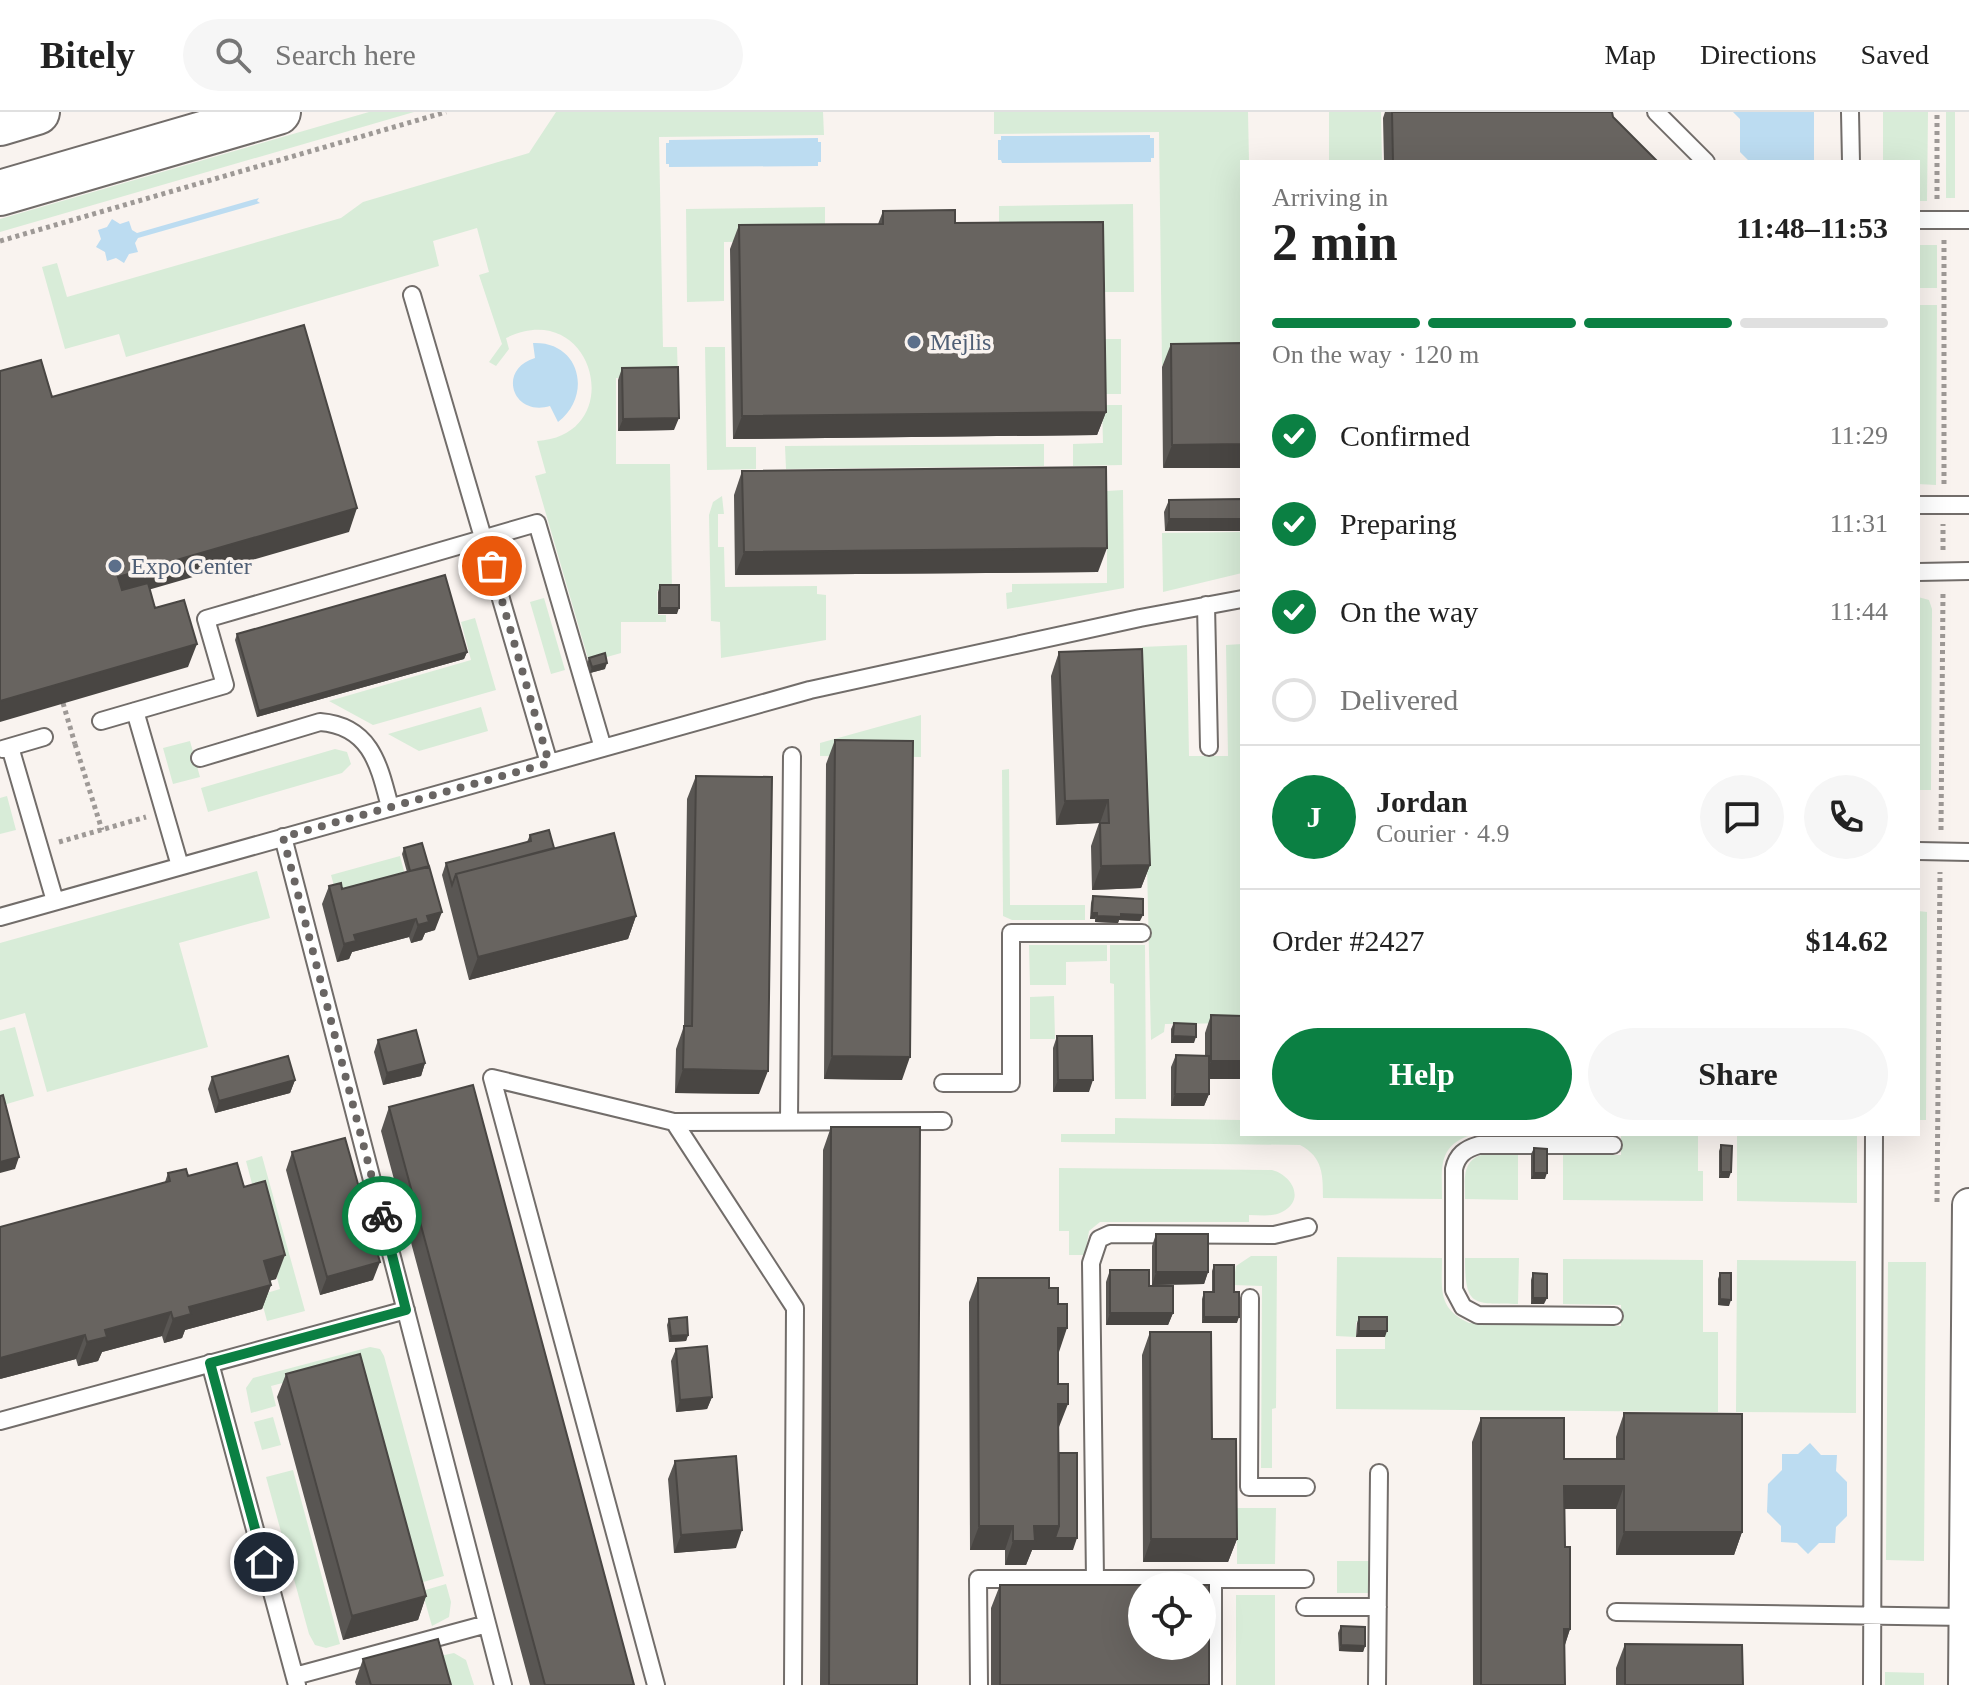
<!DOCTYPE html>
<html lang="en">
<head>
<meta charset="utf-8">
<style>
  body { margin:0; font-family:Georgia,serif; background:#f6f6f6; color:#222; height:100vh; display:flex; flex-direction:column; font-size:30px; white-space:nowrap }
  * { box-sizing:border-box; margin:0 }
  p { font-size:26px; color:#767676 }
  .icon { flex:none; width:44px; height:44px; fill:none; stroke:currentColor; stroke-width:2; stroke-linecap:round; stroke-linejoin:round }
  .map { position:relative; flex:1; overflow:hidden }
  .side { position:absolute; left:1240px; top:48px; width:680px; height:976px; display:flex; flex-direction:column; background:#fff; border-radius:0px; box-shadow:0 8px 32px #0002 }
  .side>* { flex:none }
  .buttons { position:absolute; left:1128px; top:1460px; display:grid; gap:16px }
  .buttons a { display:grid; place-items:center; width:88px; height:88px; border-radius:50%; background:#fff; box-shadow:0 8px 32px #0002; font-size:40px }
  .pin { position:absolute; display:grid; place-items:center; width:68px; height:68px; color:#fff; margin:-34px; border:4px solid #fff; border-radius:50%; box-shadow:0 2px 8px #0007 }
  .courier { position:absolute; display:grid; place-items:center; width:80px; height:80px; margin:-40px; border:6px solid #0b8043; border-radius:50%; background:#fff; color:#222; box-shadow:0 2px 10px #0007 }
  .headline em { font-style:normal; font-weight:700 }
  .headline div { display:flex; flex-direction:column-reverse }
  .headline { display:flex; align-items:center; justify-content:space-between; height:136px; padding:0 32px }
  h1 { font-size:52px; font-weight:700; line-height:60px }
  .bar { display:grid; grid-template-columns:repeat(4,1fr); gap:12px 8px; align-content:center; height:96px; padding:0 32px }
  .bar i { height:10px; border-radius:6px; background:#e0e0e0 }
  .bar .on { background:#0b8043 }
  .bar p { grid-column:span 4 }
  .line { display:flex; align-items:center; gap:20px; padding:0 32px; border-top:2px solid #e0e0e0 }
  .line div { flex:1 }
  .round { display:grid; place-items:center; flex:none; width:84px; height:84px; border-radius:42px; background:#f6f6f6 }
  ol { padding:0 32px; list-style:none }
  li { display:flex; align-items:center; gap:24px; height:88px }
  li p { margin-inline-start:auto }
  li .icon { padding:8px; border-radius:50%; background:#0b8043; color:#fff; stroke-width:4 }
  li:last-child { color:#767676 }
  li i { width:44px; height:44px; border:4px solid #e0e0e0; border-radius:50% }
  .action { display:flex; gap:16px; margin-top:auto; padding:16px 32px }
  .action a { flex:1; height:92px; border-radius:48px; background:#0b8043; color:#fff; font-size:32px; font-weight:700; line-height:92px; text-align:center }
  .action a+a { background:#f6f6f6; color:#222 }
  header { display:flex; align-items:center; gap:48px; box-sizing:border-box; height:112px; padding:0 40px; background:#fff; border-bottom:2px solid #e0e0e0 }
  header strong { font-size:38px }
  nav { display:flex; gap:44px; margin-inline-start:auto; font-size:28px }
  .search { width:560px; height:72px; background:#f6f6f6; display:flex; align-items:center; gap:20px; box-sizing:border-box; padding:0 28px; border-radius:44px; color:#767676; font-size:30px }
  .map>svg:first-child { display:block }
  .green { fill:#d8ecd8 }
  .water { fill:#bcdcf1 }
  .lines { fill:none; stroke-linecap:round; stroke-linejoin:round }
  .lane-casing { stroke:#726d6a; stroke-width:20 }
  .street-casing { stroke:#726d6a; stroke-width:36 }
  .secondary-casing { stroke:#726d6a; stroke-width:48 }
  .path { stroke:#9e9996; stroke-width:5; stroke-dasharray:4 4; stroke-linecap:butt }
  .lane { stroke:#fff; stroke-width:16 }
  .street { stroke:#fff; stroke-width:32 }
  .secondary { stroke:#fff; stroke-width:44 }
  .path-bridge { stroke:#9e9996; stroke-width:5; stroke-dasharray:4 4; stroke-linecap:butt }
  .wall { fill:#595653 }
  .shaded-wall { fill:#494643 }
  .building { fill:#686460; stroke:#494643; stroke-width:2; fill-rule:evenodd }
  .done { stroke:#696563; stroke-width:8; stroke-dasharray:0 14.4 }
  .route { stroke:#0b8043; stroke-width:10 }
  .service-dot { fill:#5c6f8a; stroke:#f9f3ef; stroke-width:3 }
  .labels { text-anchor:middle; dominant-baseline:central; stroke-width:7; stroke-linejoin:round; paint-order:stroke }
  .service-label { font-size:24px; fill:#4e5e75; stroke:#f9f3ef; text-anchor:start }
</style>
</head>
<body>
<header>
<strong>Bitely</strong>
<div class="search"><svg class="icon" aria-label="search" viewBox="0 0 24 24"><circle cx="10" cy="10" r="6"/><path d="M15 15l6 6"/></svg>Search here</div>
<nav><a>Map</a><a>Directions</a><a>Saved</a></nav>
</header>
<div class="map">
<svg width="1969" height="1573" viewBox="0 0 1969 1573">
  <rect width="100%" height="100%" fill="#f9f3ef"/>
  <path class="green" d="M369,0H414L0,120V107Z
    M556,0H823L824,23L659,25L663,235H677L678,265L616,266V352H670L672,479H657L658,503H666V510H621V541L589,550L535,364L546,361L537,329C630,323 594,183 506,226L509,237L496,254L489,250L502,232L479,163L489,160L477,116L433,129L439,154L126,245L119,222L65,237L42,155L57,151L67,185L341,106L363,90L529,41Z
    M994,0H1248L1249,50H1242V252L1162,253L1159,20L994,22Z
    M1329,0H1381L1382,50H1329Z
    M1883,0H1928L1927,89H1918V50H1883Z
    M1946,0H1955V86H1946Z
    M1133,92L1134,180H1102L999,127V94Z
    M825,95V129L724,130V189L687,190L686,97Z
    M1918,133H1937V176H1918Z
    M1918,193H1937L1936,373L1918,372Z
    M1101,227H1121V282H1102Z
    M705,235H725L726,335H756V357L707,358Z
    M1102,293H1122V353L1073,354V332L1103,331Z
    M1044,332V354L786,357L785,334Z
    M1123,378L1124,476L1007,497L1006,481L1012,480V472L1107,471V379Z
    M722,384L724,402H718V435H724L725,475L817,474V482L826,483V528L721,546L720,510L711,509L709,403L713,390Z
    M1242,420V461L1163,480L1162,421Z
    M1918,485L1929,488L1932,497L1931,678H1918Z
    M544,486L565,558L551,562L530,490Z
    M475,506L496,578L373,613L329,589L471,548L461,510Z
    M1242,532V911L1165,912L1164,920L1151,928L1142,535L1187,533L1189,644H1228L1226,533Z
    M481,595L488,619L419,639L388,622Z
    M921,603V645L820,644V631Z
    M190,629L200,665L173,672L163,636Z
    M335,637L347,640L351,652L342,661L208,700L201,676Z
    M1009,657L1010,793H1085V808H1012L1003,804L1002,658Z
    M7,684L16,718L0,722V686Z
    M400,744L408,774L339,792L331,763Z
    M257,759L270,806L179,831L208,935L47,980L25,901L0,908V831Z
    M1918,799L1927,800L1926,1008H1918Z
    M1029,833H1107V849L1066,850V873H1030Z
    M1110,833H1145L1146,987H1115L1114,872L1110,871Z
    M1054,884L1055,927H1030V885Z
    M15,915L34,984L0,994V919Z
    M1115,1006L1242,1008V1022H1474C1437,1033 1442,1055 1442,1087L1323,1086C1323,1063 1323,1045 1300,1033L1061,1030V1022H1115Z
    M1583,1022H1698V1059H1703V1089L1563,1088V1043H1621V1023Z
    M1737,1022H1857V1091L1737,1089Z
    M1484,1042H1518V1088L1465,1087C1465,1068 1461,1048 1484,1042Z
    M262,1044L305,1199L267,1209L260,1183L280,1177L246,1049Z
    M1059,1056L1272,1058C1292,1063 1306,1088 1282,1100C1273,1105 1260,1103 1249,1103V1110H1100L1089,1119L1085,1143H1069V1119H1059Z
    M1251,1144H1277L1276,1296L1272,1297V1356H1261L1262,1174L1233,1173L1236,1154Z
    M1337,1145L1442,1146C1442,1177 1437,1196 1469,1211L1621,1214V1193L1563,1192V1147L1703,1148V1220H1718V1300L1336,1297V1237H1385V1211L1356,1210V1225L1336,1224Z
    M1465,1146H1519L1518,1192C1473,1191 1465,1196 1465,1146Z
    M1737,1148L1856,1149V1301L1736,1300Z
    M1888,1150H1926L1924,1449L1886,1448Z
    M370,1235L380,1237L384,1244L444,1464L420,1471L360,1251L271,1274L276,1294L251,1301L246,1276L253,1266Z
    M273,1305L281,1333L262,1338L254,1310Z
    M293,1358L340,1532L326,1536L315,1533L309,1522L266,1365Z
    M1237,1396H1276L1275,1452H1237Z
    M1337,1449H1369V1481H1337Z
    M446,1472L451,1490L449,1505L432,1514L422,1479Z
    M1236,1483H1275V1573H1236Z
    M454,1541L466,1548L474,1573H448L440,1544Z
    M1885,1560L1924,1561V1573H1885Z"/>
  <path class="water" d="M1733,0H1814V50H1750L1740,40V7Z
    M1150,23V26H1154V46H1151V50L1002,51L1001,48H998V28H1001V24Z
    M818,26V30H821V50H818V54L669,55V52H666V31H669V28Z
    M259,86L257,89L260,91L138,126L135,131L138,140L129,142L124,151L116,146L107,149L105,140L96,135L101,127L98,118L107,115L112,107L120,112L129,109L132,118L137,121Z
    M533,231C580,229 593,283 558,310L550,294C512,305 497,257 535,246Z
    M1810,1331L1821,1343H1837L1836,1359L1847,1370V1404L1836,1415L1835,1431H1819L1808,1442L1797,1431L1781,1430V1414L1767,1400L1768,1372L1782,1358V1342H1798Z"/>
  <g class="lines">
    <g class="lane-casing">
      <path id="lane" d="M1656,0L1706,50
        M1850,0L1851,50
        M1918,108H1969
        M412,183L549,651
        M1918,393H1969
        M1918,460L1969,459
        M1206,493L1209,635
        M135,599L180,754
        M101,609L225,573L206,507L537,411L603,636
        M10,635L55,789
        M3,637L44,625
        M200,646L320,610C371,614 379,653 390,695
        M283,725L503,1573
        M1918,739L1969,740
        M0,805L810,578L1140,506L1242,487
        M943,971H1011V821H1142
        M789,1009L792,644
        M674,1010L795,1196L793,1573
        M1613,1033H1479C1465,1037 1457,1043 1454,1057V1178L1463,1195L1478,1203L1614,1204
        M1250,1186L1249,1375H1306
        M210,1251L297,1573
        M0,1309L406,1198
        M1095,1467L1091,1151L1099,1127L1110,1122L1274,1123L1308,1115
        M1213,1467V1573
        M1305,1495H1378
        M1616,1500L1966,1505
        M295,1564L487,1512
        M656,1573L492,966L674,1010L943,1009
        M979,1573L978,1467H1305
        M1377,1573L1379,1361
        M1872,1573L1874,1022"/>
    </g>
    <g class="street-casing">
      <path id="street" d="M1965,1573L1969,1093"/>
    </g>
    <g class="secondary-casing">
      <path id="secondary" d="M0,11L37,0
        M0,81L278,0"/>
    </g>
    <path class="path" d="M1937,87V0
      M1944,128V374
      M0,129L446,0
      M1943,438V412
      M75,632L102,718
      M1941,718L1943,480
      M59,730L146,705
      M1937,1090L1940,760"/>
    <use href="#lane" class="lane"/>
    <use href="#street" class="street"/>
    <use href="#secondary" class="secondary"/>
    <path class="path-bridge" d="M63,591L75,632"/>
  </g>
  <path class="wall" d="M1385,0H1612L1613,5L1658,50H1384L1383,6Z
    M883,99L955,111L1106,300L1097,323L733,327L730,137L739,113L878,112Z
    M1242,231L1163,356L1162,255L1171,232Z
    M622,256L674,318L618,319V268Z
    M742,359L1098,460L735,463L734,383Z
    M1242,387V419H1165L1164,400L1169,388Z
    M660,473L677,502H658V480Z
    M237,522L467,540L464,547L257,605L235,528Z
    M1059,540L1150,753L1141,776L1092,778L1091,734L1099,711L1056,713L1051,564Z
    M589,546L605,557L590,561L587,552Z
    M835,628L902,968L824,967L826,652Z
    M696,664L759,982L675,981L676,937L684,914L687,687Z
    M530,723L554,736L636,804L628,827L469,868L442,763L446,751L527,730Z
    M404,736L435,818L425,821L422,828L411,831L409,825L352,840L349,847L337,850L322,792L329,774L342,777L407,760L402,742Z
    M1093,784L1140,809L1119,808L1118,811L1095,810V807H1090L1091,791Z
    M1211,903L1242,904L1209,967V982L1204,994H1171V955L1176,943H1205V921Z
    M1174,911L1194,931H1171V917Z
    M1057,924L1089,980H1053V936Z
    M378,928L425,951L421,964L383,973L374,940Z
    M212,965L295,968L290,981L215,1001L208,977Z
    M389,995L634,1573H530L381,1019Z
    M831,1015L917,1573H820L823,1038Z
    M1721,1033L1729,1066H1719V1039Z
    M1534,1036L1545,1067H1531V1042Z
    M292,1040L373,1168L320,1183L286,1058Z
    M168,1061L188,1064L244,1075L276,1167L269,1169L271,1173L262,1197L185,1218L182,1226L164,1231L162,1224L102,1240L98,1249L78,1254L76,1247L0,1267L165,1070Z
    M1156,1122L1208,1160L1204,1172L1152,1173V1134Z
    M1214,1153L1234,1180L1237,1211H1202V1187L1204,1180H1212V1159Z
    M1110,1158L1173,1201L1168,1213H1106V1170Z
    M1533,1161L1544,1192H1531V1168Z
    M1720,1161L1729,1194L1718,1193V1167Z
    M978,1166L1049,1176L1059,1240L1058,1341L1073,1438H1032L1026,1453H1005V1438H970L969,1190Z
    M1359,1205L1385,1225H1356L1357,1211Z
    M669,1207L688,1223L686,1229L669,1230L667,1213Z
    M1150,1220L1237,1427L1228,1450H1143L1142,1243Z
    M676,1237L712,1285L707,1297L676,1300L671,1249Z
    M286,1262L426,1484L418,1508L343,1528L277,1285Z
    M1624,1301L1742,1420L1734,1443H1616V1397H1564L1565,1435L1570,1517L1565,1533V1573H1473L1472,1330L1481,1306L1564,1347H1616V1325Z
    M675,1349L736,1436L674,1441L668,1367Z
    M1000,1473L1209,1573H991V1496Z
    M1341,1514L1365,1534L1363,1540L1339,1539L1338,1521Z
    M1625,1532L1743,1573H1616V1556Z
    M363,1547L451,1573H356L355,1570Z"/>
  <path class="shaded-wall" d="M1106,300L1097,323L733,327L742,304Z
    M679,306L674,318L618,319L623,307Z
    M1242,332V356H1163L1172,333Z
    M357,396L349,420L110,489L118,465Z
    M1169,407H1242V419H1165Z
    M1107,436L1098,460L735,463L744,440Z
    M660,496H679L677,502H658Z
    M197,532L188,555L0,610V589Z
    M467,540L464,547L257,605L259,599Z
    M607,551L605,557L590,561L592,555Z
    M1108,688L1100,711L1056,713L1065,689Z
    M1150,753L1141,776L1092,778L1101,754Z
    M442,800L435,818L425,821L422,828L411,831L418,813L427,804Z
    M1092,801H1097L1095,807H1090Z
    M1121,802L1143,803L1140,809L1119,808L1118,811L1095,810L1097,804Z
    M636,804L628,827L469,868L478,845Z
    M416,807L409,825L352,840L349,847L337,850L344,832L354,823Z
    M1173,924L1196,925L1194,931H1171Z
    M832,944L910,945L902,968L824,967Z
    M1211,949H1242V967H1204Z
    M425,951L421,964L383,973L387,961Z
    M683,957L768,959L759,982L675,981Z
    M295,968L290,981L215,1001L219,989Z
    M1058,968H1093L1089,980H1053Z
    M1175,982H1209L1204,994H1171Z
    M19,1045L15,1057L0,1061V1050Z
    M1721,1060H1731L1729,1066H1719Z
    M1534,1061H1547L1545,1067H1531Z
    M285,1143L276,1167L256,1172L264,1149Z
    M380,1150L373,1168L320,1183L327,1165Z
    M1156,1160H1208L1204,1172L1152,1173Z
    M271,1173L262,1197L185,1218L182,1226L164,1231L173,1207L189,1195Z
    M1533,1186H1547L1544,1192H1531Z
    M1720,1187L1731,1188L1729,1194L1718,1193Z
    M171,1200L162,1224L102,1240L98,1249L78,1254L87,1230L105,1218Z
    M1110,1201H1173L1168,1213H1106Z
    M1204,1205H1239L1237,1211H1202Z
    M1058,1216H1067L1059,1240H1049Z
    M1359,1219H1387L1385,1225H1356Z
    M85,1223L76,1247L0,1267V1246Z
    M688,1223L686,1229L669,1230L671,1224Z
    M712,1285L707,1297L676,1300L680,1288Z
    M1058,1292H1068L1059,1315L1050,1316Z
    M1564,1374H1624L1616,1397H1556Z
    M979,1414H1013L1005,1438H970Z
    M1034,1414H1059L1077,1426L1073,1438H1032L1026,1453H1005L1013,1429Z
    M742,1418L736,1436L674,1441L681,1423Z
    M1624,1420H1742L1734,1443H1616Z
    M1151,1427H1237L1228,1450H1143Z
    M426,1484L418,1508L343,1528L352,1504Z
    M1564,1517H1570L1562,1541Z
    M1341,1533L1365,1534L1363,1540L1339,1539Z"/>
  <path class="building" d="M1392,0H1612L1613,5L1658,50H1393Z
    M955,98V111L1103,110L1106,300L742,304L739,113L883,112V99Z
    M304,213L357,396L118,465L122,478L148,471L155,496L184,488L197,532L0,589V259L41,248L52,285Z
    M1242,231V332L1172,333L1171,232Z
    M678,255L679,306L623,307L622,256Z
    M1106,355L1107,436L744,440L742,359Z
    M1242,387V407H1169V388Z
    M445,463L467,540L259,599L237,522Z
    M660,473H679V496H660Z
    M1142,537L1150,753L1101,754L1100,711H1109L1108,688L1065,689L1059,540Z
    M605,541L607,551L592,555L589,546Z
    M835,628L913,629L910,945L832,944Z
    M696,664L772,665L768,959L683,957L684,914H692Z
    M549,718L554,736L456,762L452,773L446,751L531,729L530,723Z
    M614,721L636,804L478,845L456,762Z
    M422,731L429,755L410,759L404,736Z
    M429,754L442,800L427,804L429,810L418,813L416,807L354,823L356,829L344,832L329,774L341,771L342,777Z
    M1093,784L1143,787V803L1121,802V805L1097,804V801H1092Z
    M1211,903L1242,904V949H1211Z
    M1174,911L1196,912V925L1173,924Z
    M416,918L425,951L387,961L378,928Z
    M1057,924H1092L1093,968H1058Z
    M1176,943L1209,944V982H1175Z
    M288,944L295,968L219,989L212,965Z
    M473,973L634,1573H545L389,995Z
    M3,983L19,1045L0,1050V984Z
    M831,1015H920L917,1573H829Z
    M345,1026L380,1150L327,1165L292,1040Z
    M1721,1033L1732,1034L1731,1060H1721Z
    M1534,1036L1547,1037V1061H1534Z
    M237,1051L244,1075L265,1069L285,1143L264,1149L271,1173L189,1195L191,1202L173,1207L171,1200L105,1218L107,1225L87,1230L85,1223L0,1246V1115L170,1069L168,1061L186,1057L188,1064Z
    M1156,1122H1208V1160H1156Z
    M1214,1153H1234V1180H1239V1205H1204V1180H1214Z
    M1110,1158H1149V1174H1173V1201H1110Z
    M1533,1161L1547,1162V1186H1533Z
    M1720,1161H1731V1188L1720,1187Z
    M978,1166H1049V1176H1058V1192H1067V1216H1058V1272H1068V1292H1058L1059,1414H1034L1035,1429H1013V1414H979Z
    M687,1205L688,1223L671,1224L669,1207Z
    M1359,1205H1387V1219H1359Z
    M1150,1220H1211L1212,1327H1236L1237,1427H1151Z
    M707,1234L712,1285L680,1288L676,1237Z
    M360,1242L426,1484L352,1504L286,1262Z
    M1624,1301L1742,1302V1420H1624V1374H1564L1565,1435H1570V1517H1564L1565,1573H1481V1306H1564V1347H1624Z
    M1059,1341H1077V1426H1055L1059,1414Z
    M736,1344L742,1418L681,1423L675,1349Z
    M1000,1473H1209V1573H1000ZM1142,1474H1202V1534H1142Z
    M1341,1514L1365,1515V1534L1341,1533Z
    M438,1527L451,1573H371L363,1547Z
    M1625,1532L1742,1533L1743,1573H1625Z"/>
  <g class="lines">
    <path class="done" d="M382,1104L283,725L549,651L492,454"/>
    <path class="route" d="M264,1450L210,1251L406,1198L382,1104"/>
  </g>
  <g class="service-dot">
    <circle cx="914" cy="230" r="8"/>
    <circle cx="115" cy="454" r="8"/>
  </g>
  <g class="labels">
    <g class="service-label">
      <text x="930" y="230">Mejlis</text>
      <text x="131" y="454">Expo Center</text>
    </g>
  </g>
</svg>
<div class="buttons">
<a><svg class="icon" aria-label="locate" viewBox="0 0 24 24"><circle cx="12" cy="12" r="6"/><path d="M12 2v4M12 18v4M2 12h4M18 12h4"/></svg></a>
</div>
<div class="pin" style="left:492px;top:454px;background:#ea580c"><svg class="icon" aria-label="bag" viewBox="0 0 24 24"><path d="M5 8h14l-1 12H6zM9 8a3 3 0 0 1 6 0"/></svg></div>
<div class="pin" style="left:264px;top:1450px;background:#1f2937"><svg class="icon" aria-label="home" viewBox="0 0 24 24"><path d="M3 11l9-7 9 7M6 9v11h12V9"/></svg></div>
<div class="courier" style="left:382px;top:1104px"><svg class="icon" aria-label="bike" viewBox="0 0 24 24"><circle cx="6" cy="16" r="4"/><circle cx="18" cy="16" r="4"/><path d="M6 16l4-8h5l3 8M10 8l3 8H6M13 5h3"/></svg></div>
<section class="side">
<div class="headline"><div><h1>2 min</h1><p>Arriving in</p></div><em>11:48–11:53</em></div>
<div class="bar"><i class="on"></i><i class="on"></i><i class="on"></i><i></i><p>On the way · 120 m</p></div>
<ol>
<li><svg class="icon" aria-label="check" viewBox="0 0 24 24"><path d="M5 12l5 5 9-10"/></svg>Confirmed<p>11:29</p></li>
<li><svg class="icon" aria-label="check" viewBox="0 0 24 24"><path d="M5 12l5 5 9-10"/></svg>Preparing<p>11:31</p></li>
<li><svg class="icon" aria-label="check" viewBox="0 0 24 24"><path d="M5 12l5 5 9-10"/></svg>On the way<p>11:44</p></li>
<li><i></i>Delivered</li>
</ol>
<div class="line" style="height:144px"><b class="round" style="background:#0b8043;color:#fff">J</b><div><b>Jordan</b><p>Courier · 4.9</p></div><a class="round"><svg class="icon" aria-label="chat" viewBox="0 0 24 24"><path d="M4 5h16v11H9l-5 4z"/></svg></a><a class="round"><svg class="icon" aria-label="phone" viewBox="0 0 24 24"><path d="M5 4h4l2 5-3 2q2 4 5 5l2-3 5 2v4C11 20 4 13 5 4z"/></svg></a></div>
<div class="line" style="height:104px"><div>Order #2427</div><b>$14.62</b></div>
<div class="action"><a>Help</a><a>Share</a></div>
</section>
</div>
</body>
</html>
